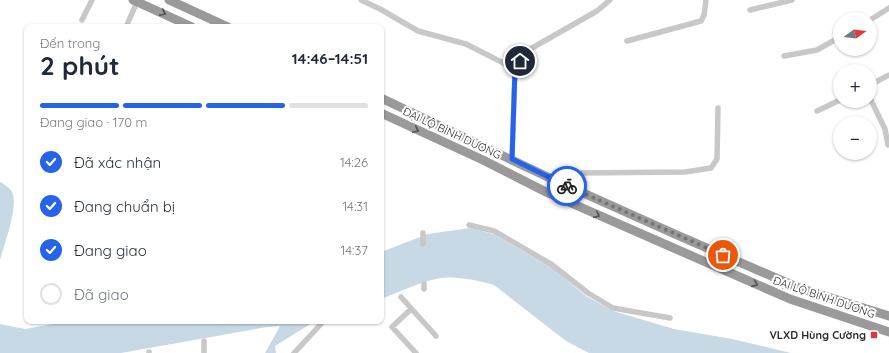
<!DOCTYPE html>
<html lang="vi">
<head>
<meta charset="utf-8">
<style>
  body { margin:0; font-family:Quicksand,sans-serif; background:#f6f6f7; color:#1f2937; height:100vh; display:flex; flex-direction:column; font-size:15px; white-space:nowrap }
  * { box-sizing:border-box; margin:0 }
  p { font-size:13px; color:#747a83 }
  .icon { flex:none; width:22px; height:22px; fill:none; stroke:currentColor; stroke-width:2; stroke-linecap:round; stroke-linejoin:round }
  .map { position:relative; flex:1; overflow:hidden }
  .details { position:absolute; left:24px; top:24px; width:360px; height:300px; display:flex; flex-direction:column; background:#fff; border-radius:8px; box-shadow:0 1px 3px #0004 }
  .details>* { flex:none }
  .needle { width:26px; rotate:75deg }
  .tools { position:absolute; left:833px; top:12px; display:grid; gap:8px }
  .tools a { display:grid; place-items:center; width:44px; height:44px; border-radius:50%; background:#fff; box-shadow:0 1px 3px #0004; font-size:20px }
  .pin { position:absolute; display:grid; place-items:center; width:34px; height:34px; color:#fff; margin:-17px; border:2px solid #fff; border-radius:50%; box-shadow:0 1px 4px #0007 }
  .courier { position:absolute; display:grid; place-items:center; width:40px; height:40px; margin:-20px; border:3px solid #2563eb; border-radius:50%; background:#fff; color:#222; box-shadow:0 1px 5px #0007 }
  .headline em { font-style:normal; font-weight:700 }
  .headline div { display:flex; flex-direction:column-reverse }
  .headline { display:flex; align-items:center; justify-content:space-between; height:68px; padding:0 16px }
  h1 { font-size:26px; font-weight:700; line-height:30px }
  .bar { display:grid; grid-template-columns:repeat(4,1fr); gap:6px 4px; align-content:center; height:48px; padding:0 16px }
  .bar i { height:5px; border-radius:3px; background:#e0e1e3 }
  .bar .active { background:#2563eb }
  .bar p { grid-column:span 4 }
  ol { padding:0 16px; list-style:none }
  li { display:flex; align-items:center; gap:12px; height:44px }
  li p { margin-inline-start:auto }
  li .icon { padding:4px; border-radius:50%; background:#2563eb; color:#fff; stroke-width:4 }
  li:last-child { color:#747a83 }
  li i { width:22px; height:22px; border:2px solid #e0e1e3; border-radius:50% }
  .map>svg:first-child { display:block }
  .water { fill:#c8d9e6 }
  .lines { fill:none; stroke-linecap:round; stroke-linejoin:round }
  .minor { stroke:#c8c8c8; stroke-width:5.5 }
  .trunk { stroke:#9a9a9a; stroke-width:9 }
  .oneway { stroke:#525252 }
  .done { stroke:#757575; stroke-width:4; stroke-dasharray:0 7.2 }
  .route { stroke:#2563eb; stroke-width:5 }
  .poi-dot { fill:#d23e41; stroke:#fff; stroke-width:1.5 }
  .labels { text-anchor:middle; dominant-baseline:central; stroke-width:4; stroke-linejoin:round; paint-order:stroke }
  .street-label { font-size:11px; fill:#2b2b2b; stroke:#fff }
  .poi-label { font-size:11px; font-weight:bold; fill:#2b2b2b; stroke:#fff; text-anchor:end }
</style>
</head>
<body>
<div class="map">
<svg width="889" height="353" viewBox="0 0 889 353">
  <rect width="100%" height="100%" fill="#fff"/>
  <path class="water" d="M0,182C4,184 10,188 12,192C19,205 4,245 0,260Z
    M470,228L493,234L551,267L586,296L613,311L674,329L732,339L791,353H589L566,341L494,285C476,280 454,275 436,279C420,282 397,293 381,299V252L428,234Z
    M69,321H324L312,323L275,346L276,353H265L280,326L267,327L121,353H0V324L25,329Z"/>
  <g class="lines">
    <path class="minor" d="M361,0L380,9L418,31L466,44L515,69
      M750,10L792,0
      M82,20L92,0
      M870,20L889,8
      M126,27L137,2
      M627,41L701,21L704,15L706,0
      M784,56L817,50L840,37
      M870,85L889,75
      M870,98L885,129L888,145
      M817,111L840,100
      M512,159L515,69L525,52L597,11L610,0
      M552,179L578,173L685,172L711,168L717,159L718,108
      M469,225L494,231L551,264L588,293L613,308L670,318
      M423,244V233
      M424,284V289
      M401,297L436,336
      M411,309L392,327L416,353
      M149,352V353
      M204,353V341
      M294,353L321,324"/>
    <path class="trunk" d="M133,0L192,27
      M169,0L228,27
      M381,98L552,179L677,235L799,288L889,316
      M381,113L483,160L546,192L790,299L889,332"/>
  </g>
  <defs><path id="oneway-chevron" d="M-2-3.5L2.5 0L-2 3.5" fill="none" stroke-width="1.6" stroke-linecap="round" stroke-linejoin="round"/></defs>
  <g class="oneway">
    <use href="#oneway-chevron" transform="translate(163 13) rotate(25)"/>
    <use href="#oneway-chevron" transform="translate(416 130) rotate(25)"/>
    <use href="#oneway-chevron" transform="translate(597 215) rotate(24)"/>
    <use href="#oneway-chevron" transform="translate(755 284) rotate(24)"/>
  </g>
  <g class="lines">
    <path class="done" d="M567,186L723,255"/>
    <path class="route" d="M520,61L515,69L512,159L567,186"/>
  </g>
  <rect class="poi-dot" x="870" y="331" width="8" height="8" rx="2"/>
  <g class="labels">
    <g class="street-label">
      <text transform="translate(452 133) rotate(25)">ĐẠI LỘ BÌNH DƯƠNG</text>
      <text transform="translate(824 297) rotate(19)">ĐẠI LỘ BÌNH DƯƠNG</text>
    </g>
    <g class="poi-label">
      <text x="866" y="335">VLXD Hùng Cường</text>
    </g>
  </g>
</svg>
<div class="tools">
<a><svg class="needle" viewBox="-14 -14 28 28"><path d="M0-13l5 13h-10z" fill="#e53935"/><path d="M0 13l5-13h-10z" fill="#747a83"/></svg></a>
<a>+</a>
<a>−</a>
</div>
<div class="pin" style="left:723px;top:255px;background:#ea580c"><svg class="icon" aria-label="bag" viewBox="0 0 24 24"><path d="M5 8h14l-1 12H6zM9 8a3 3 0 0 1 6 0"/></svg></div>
<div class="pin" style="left:520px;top:61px;background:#1f2937"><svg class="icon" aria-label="home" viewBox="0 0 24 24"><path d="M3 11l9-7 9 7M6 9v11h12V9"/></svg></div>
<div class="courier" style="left:567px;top:186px"><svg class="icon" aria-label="bike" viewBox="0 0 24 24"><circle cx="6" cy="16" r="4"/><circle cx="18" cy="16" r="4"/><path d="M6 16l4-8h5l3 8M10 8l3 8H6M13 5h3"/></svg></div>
<section class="details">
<div class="headline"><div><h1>2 phút</h1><p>Đến trong</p></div><em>14:46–14:51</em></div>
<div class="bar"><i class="active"></i><i class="active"></i><i class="active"></i><i></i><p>Đang giao · 170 m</p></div>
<ol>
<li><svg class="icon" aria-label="check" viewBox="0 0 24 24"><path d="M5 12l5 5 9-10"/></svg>Đã xác nhận<p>14:26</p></li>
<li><svg class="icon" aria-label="check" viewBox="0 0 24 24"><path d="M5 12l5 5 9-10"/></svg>Đang chuẩn bị<p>14:31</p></li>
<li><svg class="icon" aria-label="check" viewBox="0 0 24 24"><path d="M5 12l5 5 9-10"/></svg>Đang giao<p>14:37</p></li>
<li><i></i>Đã giao</li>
</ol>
</section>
</div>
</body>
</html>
